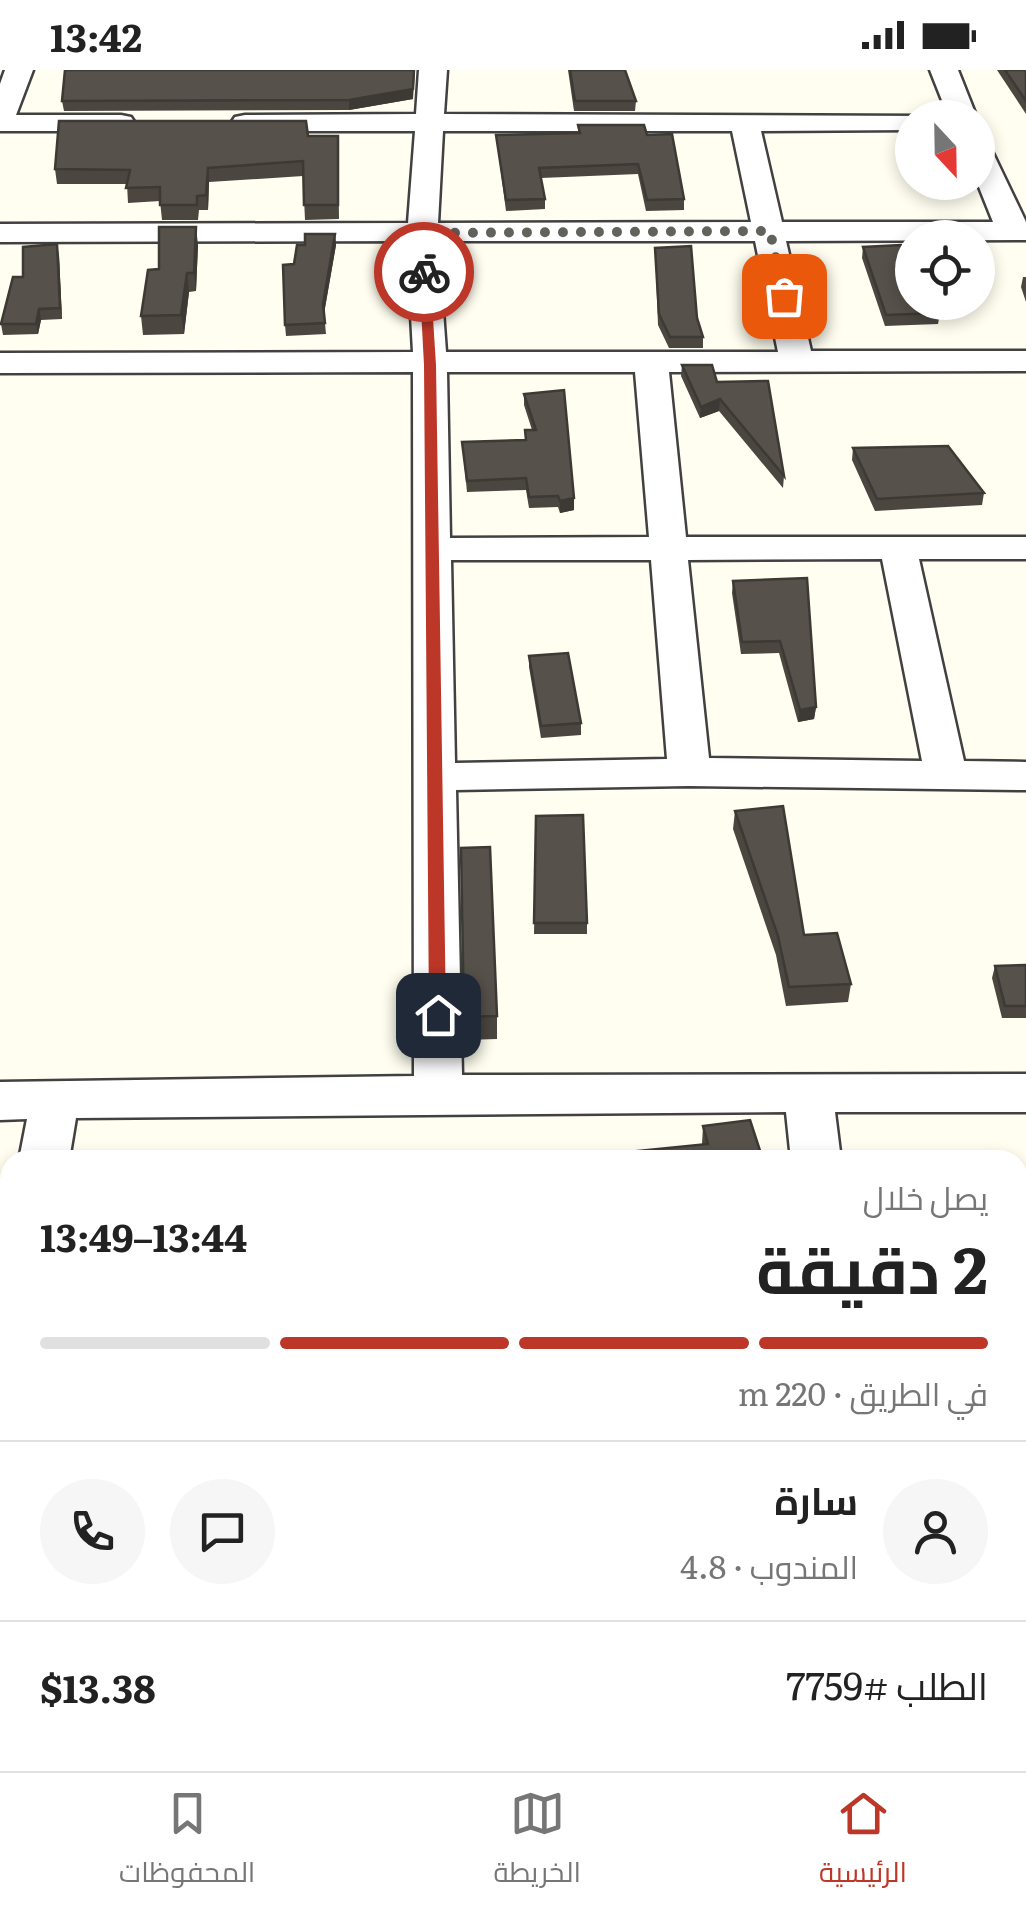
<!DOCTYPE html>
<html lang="ar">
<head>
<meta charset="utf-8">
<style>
  body { margin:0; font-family:Literata,Cairo,serif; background:#f6f6f6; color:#222; direction:rtl; height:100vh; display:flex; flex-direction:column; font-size:38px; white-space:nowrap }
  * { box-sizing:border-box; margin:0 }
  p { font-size:32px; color:#767676 }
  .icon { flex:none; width:55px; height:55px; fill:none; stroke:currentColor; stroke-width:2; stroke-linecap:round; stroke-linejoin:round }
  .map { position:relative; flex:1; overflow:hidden; direction:ltr }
  .sheet { position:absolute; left:0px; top:1080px; width:1028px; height:622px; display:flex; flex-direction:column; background:#fff; border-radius:30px 30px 0 0; box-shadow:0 5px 15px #0003; direction:rtl }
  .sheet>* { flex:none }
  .needle { width:65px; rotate:158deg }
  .controls { position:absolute; left:895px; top:30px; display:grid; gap:20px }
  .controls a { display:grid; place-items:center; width:100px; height:100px; border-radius:50%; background:#fff; box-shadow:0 5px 15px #0003; font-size:50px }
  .pin { position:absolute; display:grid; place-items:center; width:85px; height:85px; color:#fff; margin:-42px; border-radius:20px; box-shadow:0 5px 15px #0006 }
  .courier { position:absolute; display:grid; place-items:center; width:100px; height:100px; margin:-50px; border:8px solid #bd3728; border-radius:50%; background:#fff; color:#222; box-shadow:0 2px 12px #0007 }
  .headline em { font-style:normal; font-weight:700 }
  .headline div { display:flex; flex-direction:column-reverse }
  .headline { display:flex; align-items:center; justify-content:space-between; height:170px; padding:0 40px }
  h1 { font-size:65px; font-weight:700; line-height:75px }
  .bar { display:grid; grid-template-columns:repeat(4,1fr); gap:15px 10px; align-content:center; height:120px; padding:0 40px }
  .bar i { height:12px; border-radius:8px; background:#e0e0e0 }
  .bar .selected { background:#bd3728 }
  .bar p { grid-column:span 4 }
  .line { display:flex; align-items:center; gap:25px; padding:0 40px; border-top:2px solid #e0e0e0 }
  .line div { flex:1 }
  .round { display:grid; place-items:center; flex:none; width:105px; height:105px; border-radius:52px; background:#f6f6f6 }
  .status { display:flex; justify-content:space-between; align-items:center; height:70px; padding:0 50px; background:#fff; direction:ltr }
  .status svg { height:28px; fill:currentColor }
  .tab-bar { display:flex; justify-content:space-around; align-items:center; height:140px; border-top:2px solid #e0e0e0; background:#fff; font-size:28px; color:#767676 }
  .tab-bar a { display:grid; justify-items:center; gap:5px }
  .tab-bar .selected { color:#bd3728 }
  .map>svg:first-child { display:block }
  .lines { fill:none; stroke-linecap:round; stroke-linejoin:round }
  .minor-casing { stroke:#414141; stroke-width:5 }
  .minor { fill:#fff; fill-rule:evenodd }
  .wall { fill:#4b4640 }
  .shaded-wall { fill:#3d3934 }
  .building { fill:#57514b; stroke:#3d3934; stroke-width:2.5 }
  .route { fill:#bd3728 }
  .done { stroke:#62625d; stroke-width:10; stroke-dasharray:0 18 }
</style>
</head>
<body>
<div class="status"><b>13:42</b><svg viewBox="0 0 49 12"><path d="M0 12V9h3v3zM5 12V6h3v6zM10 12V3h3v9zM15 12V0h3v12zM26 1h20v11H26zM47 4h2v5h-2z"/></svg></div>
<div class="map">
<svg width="1026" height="1701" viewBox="0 0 1026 1701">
  <rect width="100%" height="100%" fill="#fffef0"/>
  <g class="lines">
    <g class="minor-casing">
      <path id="minor" d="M5,0H33L16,45H121L131,47L135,53L131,59L121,61H0V14Z
        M419,0H447L444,44L922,46L912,48V60L761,61L782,152H993L977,112L978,72L988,75L992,81L1026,152V170L786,171L811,281H1026V301L669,302L686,467H1026V489H919L964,691L1026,692V720L689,716L456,720L462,1005L1026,1004V1042H835L841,1090H791L786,1042L76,1048L69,1090H19L27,1049L0,1050V1012L414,1006L413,302L0,303V283L413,282L407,171L0,172V154L408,153L415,61H245L235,59L231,53L235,47L245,45L416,44ZM443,61H732L751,152L438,153ZM438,171H755L778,282H446ZM447,302H635L649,467L450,468ZM882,489L922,691L709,688L688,490ZM451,490H651L667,689L455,693Z
        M930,0H958L977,48H949Z
        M10,1247V1343L0,1347V1251Z
        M0,1371H10V1421H0Z
        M1018,1375H1026V1425H1018Z
        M311,1692H373V1701H311Z"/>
    </g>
    <use href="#minor" class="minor"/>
  </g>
  <path class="wall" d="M568,0H625L636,31L635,41H574Z
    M997,0H1026V44Z
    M413,29L349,40L64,41L62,31Z
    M578,55L647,65L684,129V140L646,141L638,104L541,108L545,129V139L506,141L496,65L578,63Z
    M308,66H338L339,149L305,150L303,106L209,112L208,140H199L198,150H162L160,131L128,133L127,114H57L55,99Z
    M335,164L336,175L324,243L326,264L286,266L285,255L294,194L305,175Z
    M198,175L196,221L189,222L184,264L143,265L141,246L159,199Z
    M863,177L940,243L938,254L885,256L862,188Z
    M655,178L697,248L703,267V278H669L658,255Z
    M59,185L62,249L41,250L38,264L3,265L1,254L23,207Z
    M1023,207H1026V232L1021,217Z
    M682,295L717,312L784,406L783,418L719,341L700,348L681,306Z
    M524,324L574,428V440L560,443L558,437L529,438L526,420L467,422L462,372L525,370V360H532L524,335Z
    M853,378L984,423L982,435L875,441L852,390Z
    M807,508L816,637L814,649L798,652L779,583L741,584L732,523L733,511Z
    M529,586L581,653V665L541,668L529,597Z
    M735,741L804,865L851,914L848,932L786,936L776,885L733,759Z
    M536,746L587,853V864H534Z
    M461,778L497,946V969L465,970Z
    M1026,895V948H1002L992,908L995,896Z
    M703,1056L763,1090H607V1084L702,1074Z
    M723,1692H766L767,1697L766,1701H725Z
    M951,1692H996L997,1701H952Z"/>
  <path class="shaded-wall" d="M415,0L413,29L349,40V30Z
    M208,98L209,112L208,140L206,125Z
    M196,157L198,175L196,221L194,203Z
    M335,164L336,175L324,244L323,234Z
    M57,174L59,185L62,249L60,238Z
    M187,203L189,222L184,264L181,245Z
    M39,239L41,250L38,264L36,254Z
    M720,329L719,341L700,348L701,337Z
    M574,428V440L560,443V431Z
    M816,637L814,649L798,652L800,640Z"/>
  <path class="building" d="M65,0H414L413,19L349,30L62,31Z
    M570,0H625L636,31H575Z
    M1005,0H1026V31Z
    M59,51H306L308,66H338V135H304L303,91L208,98L206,125L197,126V135H160V117L126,118L130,100L55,99Z
    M578,55H644L647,65L672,64L684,129L647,130L638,94L539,98L545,129L506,130L496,65L580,63Z
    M159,157H196L194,203H187L181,245L141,246L148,200L159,199Z
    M305,164H335L323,234L325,253L285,255L283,195L294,194L297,175H305Z
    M57,174L60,238L39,239L36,254H1L13,207H23V177Z
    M901,175L912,195V232H934L940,243L886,245L863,177Z
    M691,176L697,248L703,267H670L659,244L655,178Z
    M682,295H712L717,312L768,311L784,406L720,329L701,337Z
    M564,320L574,428L560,431L558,426L529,427L526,408L467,411L462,372L526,370L525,360H536L524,324Z
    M948,376L984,423L877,429L853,378Z
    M807,508L816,637L800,640L780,571L742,572L733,511Z
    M568,583L581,653L541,656L529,586Z
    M783,736L804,865L837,863L851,914L789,917L778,866L735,741Z
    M583,745L587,853H534L536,746Z
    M490,777L497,946L464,947L461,778Z
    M1026,895V936H1005L995,896Z
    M750,1050L763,1090H608L607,1084L708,1074L703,1056Z
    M212,1085V1090H166V1088Z
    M439,1087L440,1090H415Z
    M118,1692H158L157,1701H117Z
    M452,1692H535L536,1701H502L501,1698L484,1701H453Z
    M727,1692H766L767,1697L729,1701Z
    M960,1692H996L997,1701H961Z
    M570,1697V1701H539Z"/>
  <path class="route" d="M424,198L430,202L436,295L446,945L438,951L429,945L424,295L419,202Z"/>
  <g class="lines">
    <path class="done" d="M424,202L422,163L770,161L784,226"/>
  </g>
</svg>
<div class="controls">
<a><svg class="needle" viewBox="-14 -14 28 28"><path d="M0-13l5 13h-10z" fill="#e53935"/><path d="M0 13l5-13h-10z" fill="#767676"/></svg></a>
<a><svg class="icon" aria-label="locate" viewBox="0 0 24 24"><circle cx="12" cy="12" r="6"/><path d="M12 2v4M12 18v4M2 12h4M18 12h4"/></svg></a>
</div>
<div class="pin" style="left:784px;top:226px;background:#ea580c"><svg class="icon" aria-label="bag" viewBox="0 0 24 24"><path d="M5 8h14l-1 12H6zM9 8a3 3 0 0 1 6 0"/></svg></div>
<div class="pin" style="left:438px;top:945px;background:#1f2937"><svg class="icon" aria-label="home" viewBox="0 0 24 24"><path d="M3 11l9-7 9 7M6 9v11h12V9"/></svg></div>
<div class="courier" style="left:424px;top:202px"><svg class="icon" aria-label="bike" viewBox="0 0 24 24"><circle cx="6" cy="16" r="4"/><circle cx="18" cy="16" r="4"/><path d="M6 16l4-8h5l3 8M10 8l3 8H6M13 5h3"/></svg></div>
<section class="sheet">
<div class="headline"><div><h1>2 دقيقة</h1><p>يصل خلال</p></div><em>13:44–13:49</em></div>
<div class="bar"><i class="selected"></i><i class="selected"></i><i class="selected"></i><i></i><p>في الطريق · 220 m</p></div>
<div class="line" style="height:180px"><a class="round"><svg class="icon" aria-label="person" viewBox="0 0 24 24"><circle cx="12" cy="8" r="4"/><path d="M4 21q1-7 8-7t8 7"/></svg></a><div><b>سارة</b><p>المندوب · 4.8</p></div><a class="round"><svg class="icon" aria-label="chat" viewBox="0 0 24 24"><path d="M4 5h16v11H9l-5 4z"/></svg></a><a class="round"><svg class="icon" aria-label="phone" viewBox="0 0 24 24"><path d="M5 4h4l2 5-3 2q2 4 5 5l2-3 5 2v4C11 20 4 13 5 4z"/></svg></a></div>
<div class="line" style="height:130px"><div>الطلب #7759</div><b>$13.38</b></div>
</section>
</div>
<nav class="tab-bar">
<a class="selected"><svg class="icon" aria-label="home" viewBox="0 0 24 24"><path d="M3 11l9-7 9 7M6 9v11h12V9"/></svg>الرئيسية</a>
<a><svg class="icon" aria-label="map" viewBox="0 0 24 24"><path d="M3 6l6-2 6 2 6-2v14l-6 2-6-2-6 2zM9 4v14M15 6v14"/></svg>الخريطة</a>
<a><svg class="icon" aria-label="saved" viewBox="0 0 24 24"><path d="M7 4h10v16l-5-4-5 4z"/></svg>المحفوظات</a>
</nav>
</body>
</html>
